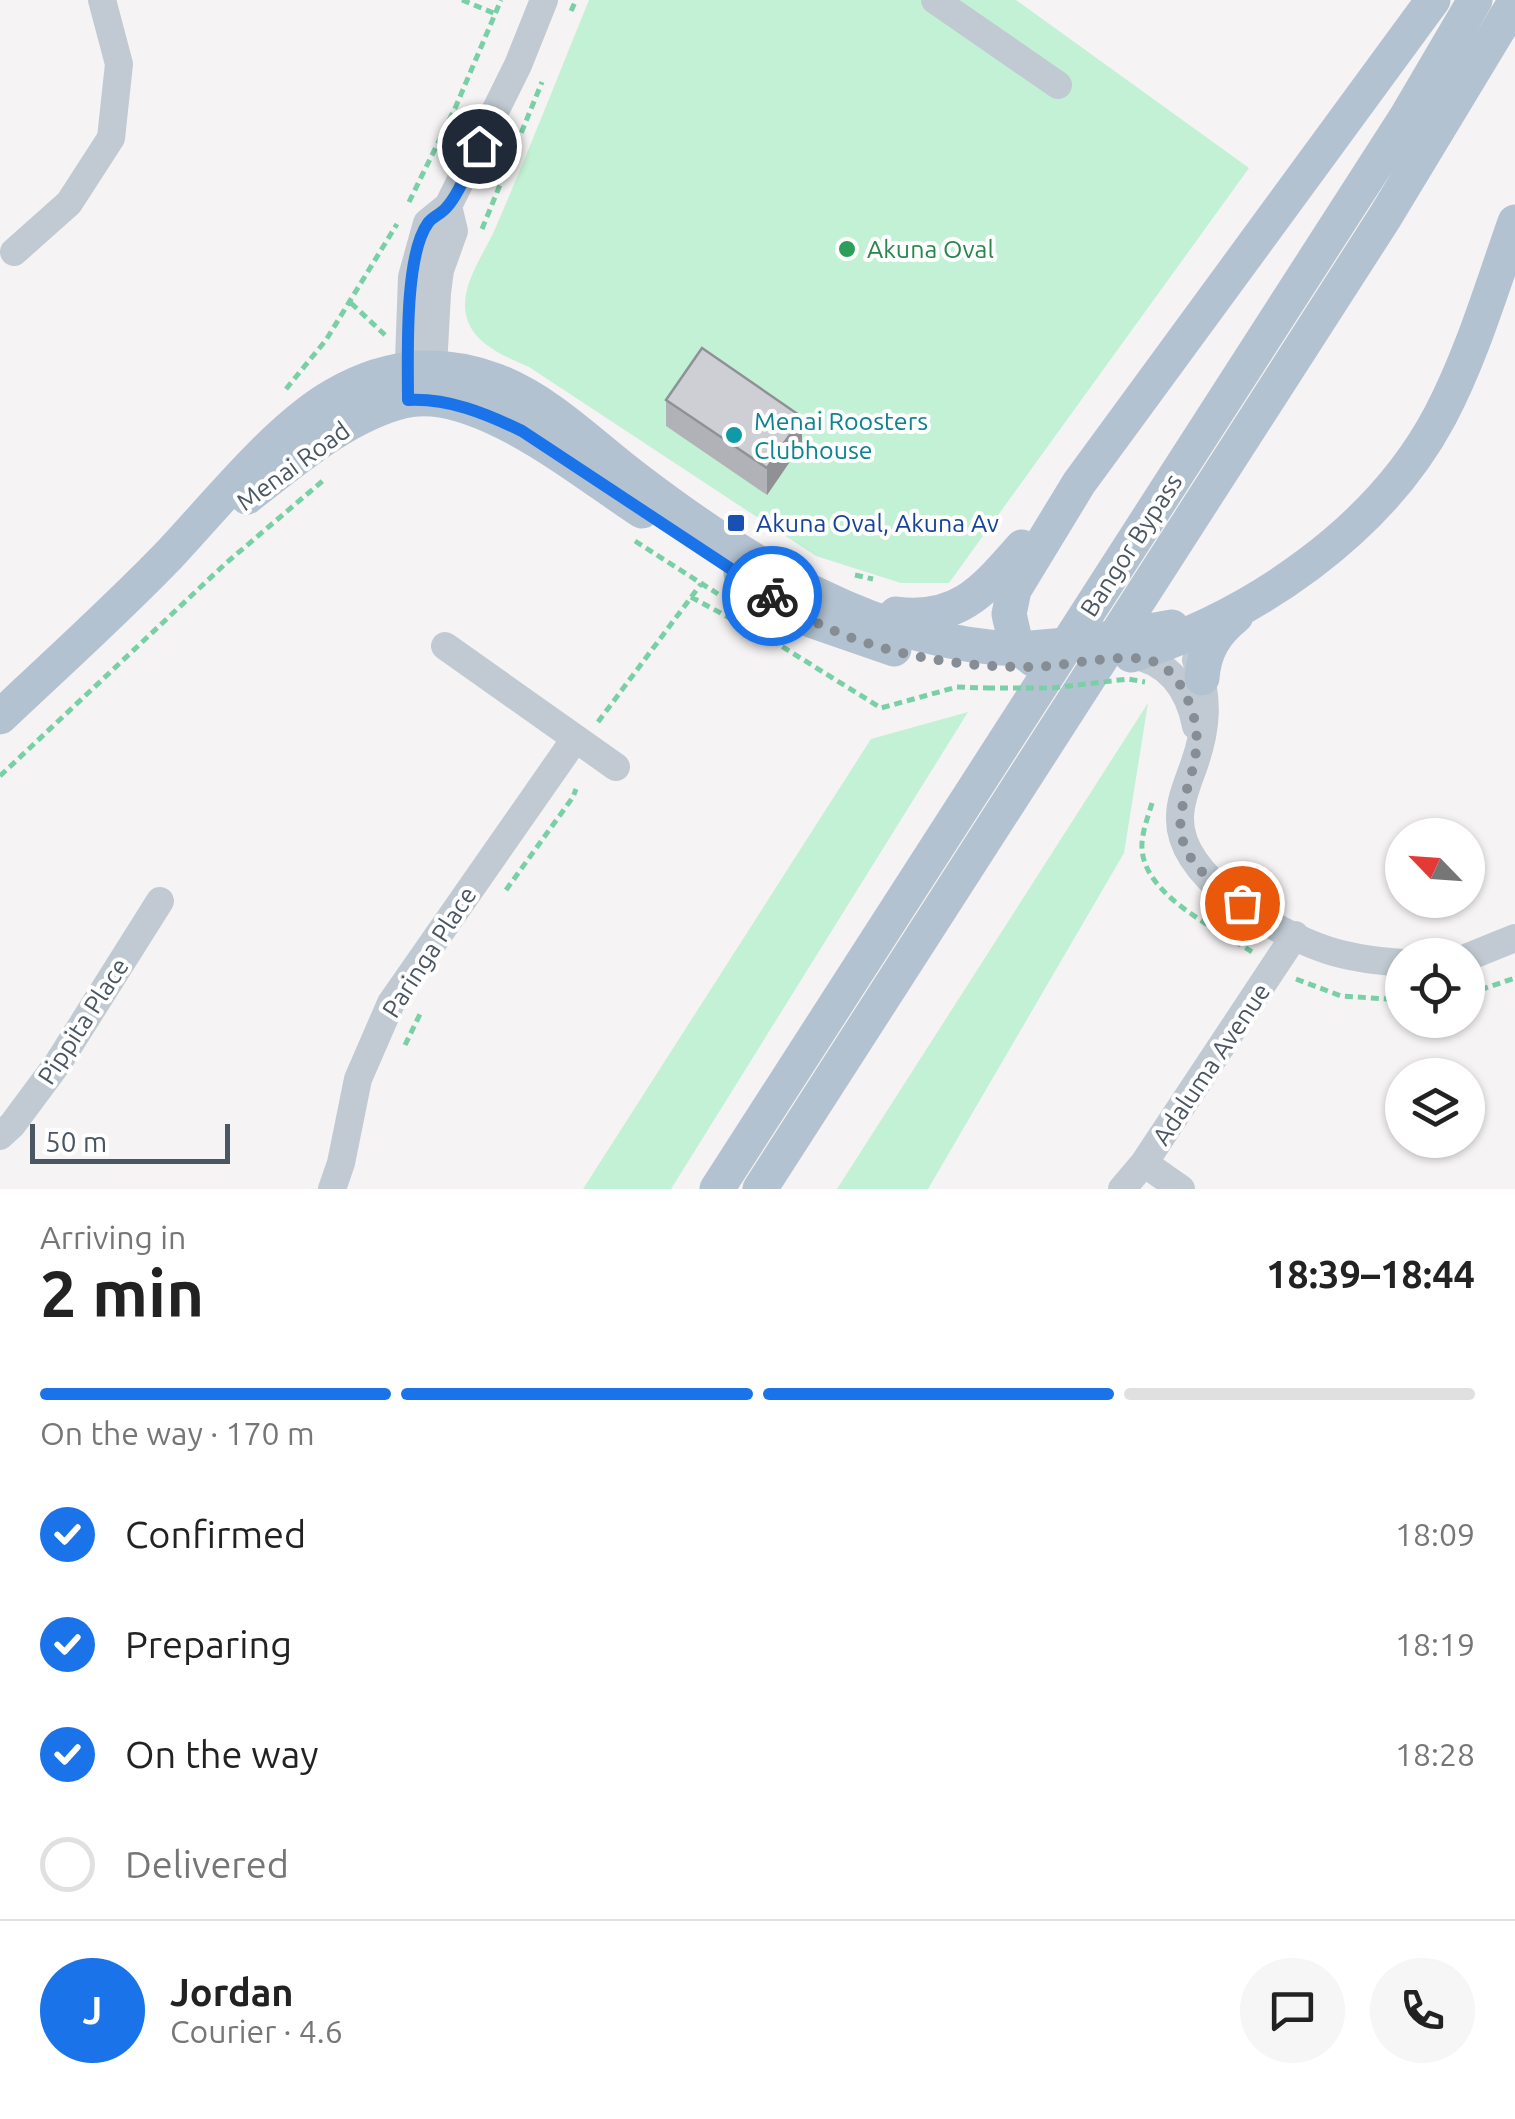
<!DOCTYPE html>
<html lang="en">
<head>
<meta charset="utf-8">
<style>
  body { margin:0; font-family:Ubuntu,sans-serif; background:#f6f6f6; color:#222; height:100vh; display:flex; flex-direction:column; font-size:38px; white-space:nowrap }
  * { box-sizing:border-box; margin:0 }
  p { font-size:32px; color:#767676 }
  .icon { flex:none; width:55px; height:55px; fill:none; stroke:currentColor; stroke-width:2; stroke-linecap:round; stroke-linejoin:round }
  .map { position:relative; height:1189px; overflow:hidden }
  .sheet { display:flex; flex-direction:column; background:#fff; flex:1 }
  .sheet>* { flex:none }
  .needle { width:65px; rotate:295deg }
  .tools { position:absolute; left:1385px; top:818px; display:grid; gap:20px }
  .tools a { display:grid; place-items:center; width:100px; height:100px; border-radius:50%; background:#fff; box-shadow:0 2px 8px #0004; font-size:50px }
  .scale { position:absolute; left:30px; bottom:25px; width:200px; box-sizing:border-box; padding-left:10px; border:5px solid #4a5661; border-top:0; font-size:28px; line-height:35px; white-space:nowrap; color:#4a5661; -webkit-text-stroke:8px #fff; paint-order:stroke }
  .pin { position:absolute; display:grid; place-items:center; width:85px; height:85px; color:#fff; margin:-42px; border:5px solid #fff; border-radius:50%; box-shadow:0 2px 10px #0007 }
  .courier { position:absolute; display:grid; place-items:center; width:100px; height:100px; margin:-50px; border:8px solid #1a73e8; border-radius:50%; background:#fff; color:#222; box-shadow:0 2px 12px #0007 }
  .head em { font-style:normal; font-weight:600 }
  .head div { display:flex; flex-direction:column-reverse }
  .head { display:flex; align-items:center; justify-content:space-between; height:170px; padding:0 40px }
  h1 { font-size:65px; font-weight:600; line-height:75px }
  .bar { display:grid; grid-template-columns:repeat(4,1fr); gap:15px 10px; align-content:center; height:120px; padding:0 40px }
  .bar i { height:12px; border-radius:8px; background:#e0e0e0 }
  .bar .current { background:#1a73e8 }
  .bar p { grid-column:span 4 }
  .line { display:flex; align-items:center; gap:25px; padding:0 40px; border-top:2px solid #e0e0e0 }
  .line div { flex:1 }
  .round { display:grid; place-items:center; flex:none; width:105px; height:105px; border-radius:52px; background:#f6f6f6 }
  ol { padding:0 40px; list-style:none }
  li { display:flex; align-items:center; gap:30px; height:110px }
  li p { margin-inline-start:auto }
  li .icon { padding:10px; border-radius:50%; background:#1a73e8; color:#fff; stroke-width:4 }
  li:last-child { color:#767676 }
  li i { width:55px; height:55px; border:5px solid #e0e0e0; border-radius:50% }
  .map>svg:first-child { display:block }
  .green { fill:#c3f1d5 }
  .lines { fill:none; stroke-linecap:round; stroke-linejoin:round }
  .path { stroke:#7ad0a6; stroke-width:5; stroke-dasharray:8 5; stroke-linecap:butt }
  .minor { stroke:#c1cad2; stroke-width:28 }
  .major { stroke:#b3c2d1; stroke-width:35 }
  .path-bridge { stroke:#7ad0a6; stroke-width:5; stroke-dasharray:8 5; stroke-linecap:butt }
  .major-bridge { stroke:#b3c2d1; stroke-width:35 }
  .wall { fill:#b0b2b7 }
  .shaded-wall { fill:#909195 }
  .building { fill:#cdcfd5; stroke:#909195; stroke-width:2.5 }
  .done { stroke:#868d94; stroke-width:10; stroke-dasharray:0 18 }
  .route { stroke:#1a73e8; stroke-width:12 }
  .leisure-dot { fill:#2e9e5b; stroke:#fff; stroke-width:4 }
  .culture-dot { fill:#0f9aa8; stroke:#fff; stroke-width:4 }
  .transit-dot { fill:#1a4fb4; stroke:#fff; stroke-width:4 }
  .labels { text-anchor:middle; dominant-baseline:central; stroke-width:8; stroke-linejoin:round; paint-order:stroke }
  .leisure-label { font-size:25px; fill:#27864d; stroke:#fff; text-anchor:start }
  .culture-label { font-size:25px; fill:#0d838f; stroke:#fff; text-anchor:start }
  .street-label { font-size:25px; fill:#4a5661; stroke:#fff }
  .transit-label { font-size:25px; fill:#164399; stroke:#fff; text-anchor:start }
</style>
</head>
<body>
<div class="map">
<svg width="1515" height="1189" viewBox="0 0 1515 1189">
  <rect width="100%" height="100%" fill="#f5f3f3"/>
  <path class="green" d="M589,0H1016L1249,168L949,583H901L816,556L529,367C502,355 467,342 465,307C464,280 485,252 495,229C528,153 558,76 589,0Z
    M1148,703L1124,853L928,1189H837Z
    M968,712L671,1189H583L871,739Z"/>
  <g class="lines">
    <path class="path" d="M462,0L496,14
      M571,11L576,0
      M409,202L456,106L501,0
      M482,229L542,82
      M351,303L385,335
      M286,389L326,340L397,224
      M635,541L718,594
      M855,575L873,579
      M691,597L778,644L881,708L957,687L987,688
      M598,722L701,584
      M0,776L225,564L326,478
      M1152,803C1148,817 1141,834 1142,849C1145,896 1216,928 1252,952
      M506,890L573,797L576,789
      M1296,979L1341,996L1402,1000
      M1468,994L1515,978
      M405,1045L422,1010"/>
    <path class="minor" d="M935,0L1058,85
      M14,252L69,203L111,138L119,64L102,0
      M432,386L437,293L440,270L454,231L448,206
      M408,388L412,277L427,223L448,206L518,65L544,0
      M445,646L616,767
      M1131,655C1169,661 1189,690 1196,726
      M1196,660C1209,698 1207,728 1194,765C1188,782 1180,800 1180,817C1178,878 1276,933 1327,950C1351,958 1377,961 1402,963
      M1468,957L1515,938
      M0,1136L12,1125L58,1063L160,901
      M1144,1163L1181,1189
      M332,1189L341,1163L358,1079L391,1003L575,739
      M1122,1189L1144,1163L1295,935"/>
    <path class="major" d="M247,497C294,461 344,416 403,401C476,383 583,473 642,511
      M741,573L783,605L813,621L894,649
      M896,614C959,622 984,590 1022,547
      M1131,655C1253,617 1379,531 1440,416C1472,355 1492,287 1515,222
      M1034,660L1020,649L1014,636L1009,614L1014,590L1079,483L1433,0
      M1202,678C1204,651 1215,633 1236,616
      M0,717C56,664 115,611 169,555C215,506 270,437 325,401C379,366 437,358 497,381C552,403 593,447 639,481C748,564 879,646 1020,649
      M717,1189L1405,119L1475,0
      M760,1189L1385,217L1515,2"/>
    <path class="path-bridge" d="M987,688H1052L1128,679L1145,682"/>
    <path class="major-bridge" d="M1020,649L1077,644L1172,627"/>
  </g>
  <path class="wall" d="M666,400L802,444L767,495L666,426Z"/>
  <path class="shaded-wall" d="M802,417V444L767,495V468Z"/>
  <path class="building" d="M702,348L802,417L767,468L666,400Z"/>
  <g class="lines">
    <path class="done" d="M772,596C843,648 945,668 1032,667C1065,667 1133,649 1159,664C1172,671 1181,684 1187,698C1228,786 1117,824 1242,903"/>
    <path class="route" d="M479,146C469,165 460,193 446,208C441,214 432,217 428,223C404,256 408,358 408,400C448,398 485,413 522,431L772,596"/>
  </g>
  <circle class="leisure-dot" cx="847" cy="249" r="10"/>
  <circle class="culture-dot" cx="734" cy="435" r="10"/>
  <rect class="transit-dot" x="726" y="513" width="20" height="20" rx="5"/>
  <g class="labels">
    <g class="leisure-label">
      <text x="867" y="249">Akuna Oval</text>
    </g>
    <g class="culture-label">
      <text x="754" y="421">Menai Roosters<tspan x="754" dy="29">Clubhouse</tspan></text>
    </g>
    <g class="street-label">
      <text transform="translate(293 466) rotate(-36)">Menai Road</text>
      <text transform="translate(1131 545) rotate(-57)">Bangor Bypass</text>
      <text transform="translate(429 952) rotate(-57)">Paringa Place</text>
      <text transform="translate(83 1021) rotate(-57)">Pippita Place</text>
      <text transform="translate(1211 1064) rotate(-56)">Adaluma Avenue</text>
    </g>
    <g class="transit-label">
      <text x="756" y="523">Akuna Oval, Akuna Av</text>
    </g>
  </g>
</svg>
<div class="tools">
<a><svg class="needle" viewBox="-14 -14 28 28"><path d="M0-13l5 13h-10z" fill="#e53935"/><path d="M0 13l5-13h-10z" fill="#767676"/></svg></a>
<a><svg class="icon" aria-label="locate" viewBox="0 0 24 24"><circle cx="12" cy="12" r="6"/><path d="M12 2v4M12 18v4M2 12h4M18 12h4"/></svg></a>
<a><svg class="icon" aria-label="layers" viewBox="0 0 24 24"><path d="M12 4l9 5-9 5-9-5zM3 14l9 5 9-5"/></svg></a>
</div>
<div class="scale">50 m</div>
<div class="pin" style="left:1242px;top:903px;background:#ea580c"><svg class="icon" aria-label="bag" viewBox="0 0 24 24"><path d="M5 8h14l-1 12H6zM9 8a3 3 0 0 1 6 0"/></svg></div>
<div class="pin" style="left:479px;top:146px;background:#1f2937"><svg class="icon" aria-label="home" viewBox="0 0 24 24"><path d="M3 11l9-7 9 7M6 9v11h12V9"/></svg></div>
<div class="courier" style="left:772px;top:596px"><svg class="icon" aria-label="bike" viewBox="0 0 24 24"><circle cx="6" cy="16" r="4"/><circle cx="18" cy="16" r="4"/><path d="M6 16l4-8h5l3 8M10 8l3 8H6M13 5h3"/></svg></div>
</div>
<section class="sheet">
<div class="head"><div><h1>2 min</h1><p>Arriving in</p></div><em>18:39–18:44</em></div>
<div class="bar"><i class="current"></i><i class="current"></i><i class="current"></i><i></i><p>On the way · 170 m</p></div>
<ol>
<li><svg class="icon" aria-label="check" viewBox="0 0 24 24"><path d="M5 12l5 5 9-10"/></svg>Confirmed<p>18:09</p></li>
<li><svg class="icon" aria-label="check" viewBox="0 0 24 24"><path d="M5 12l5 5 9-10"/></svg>Preparing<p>18:19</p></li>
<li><svg class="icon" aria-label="check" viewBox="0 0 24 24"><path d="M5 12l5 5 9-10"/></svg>On the way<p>18:28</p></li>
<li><i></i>Delivered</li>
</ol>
<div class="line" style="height:180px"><b class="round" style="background:#1a73e8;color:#fff">J</b><div><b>Jordan</b><p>Courier · 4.6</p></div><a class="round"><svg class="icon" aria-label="chat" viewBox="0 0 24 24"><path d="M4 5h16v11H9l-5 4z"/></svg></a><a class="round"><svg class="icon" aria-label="phone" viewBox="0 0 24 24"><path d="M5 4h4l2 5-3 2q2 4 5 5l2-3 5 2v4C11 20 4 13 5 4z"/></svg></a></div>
</section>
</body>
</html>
